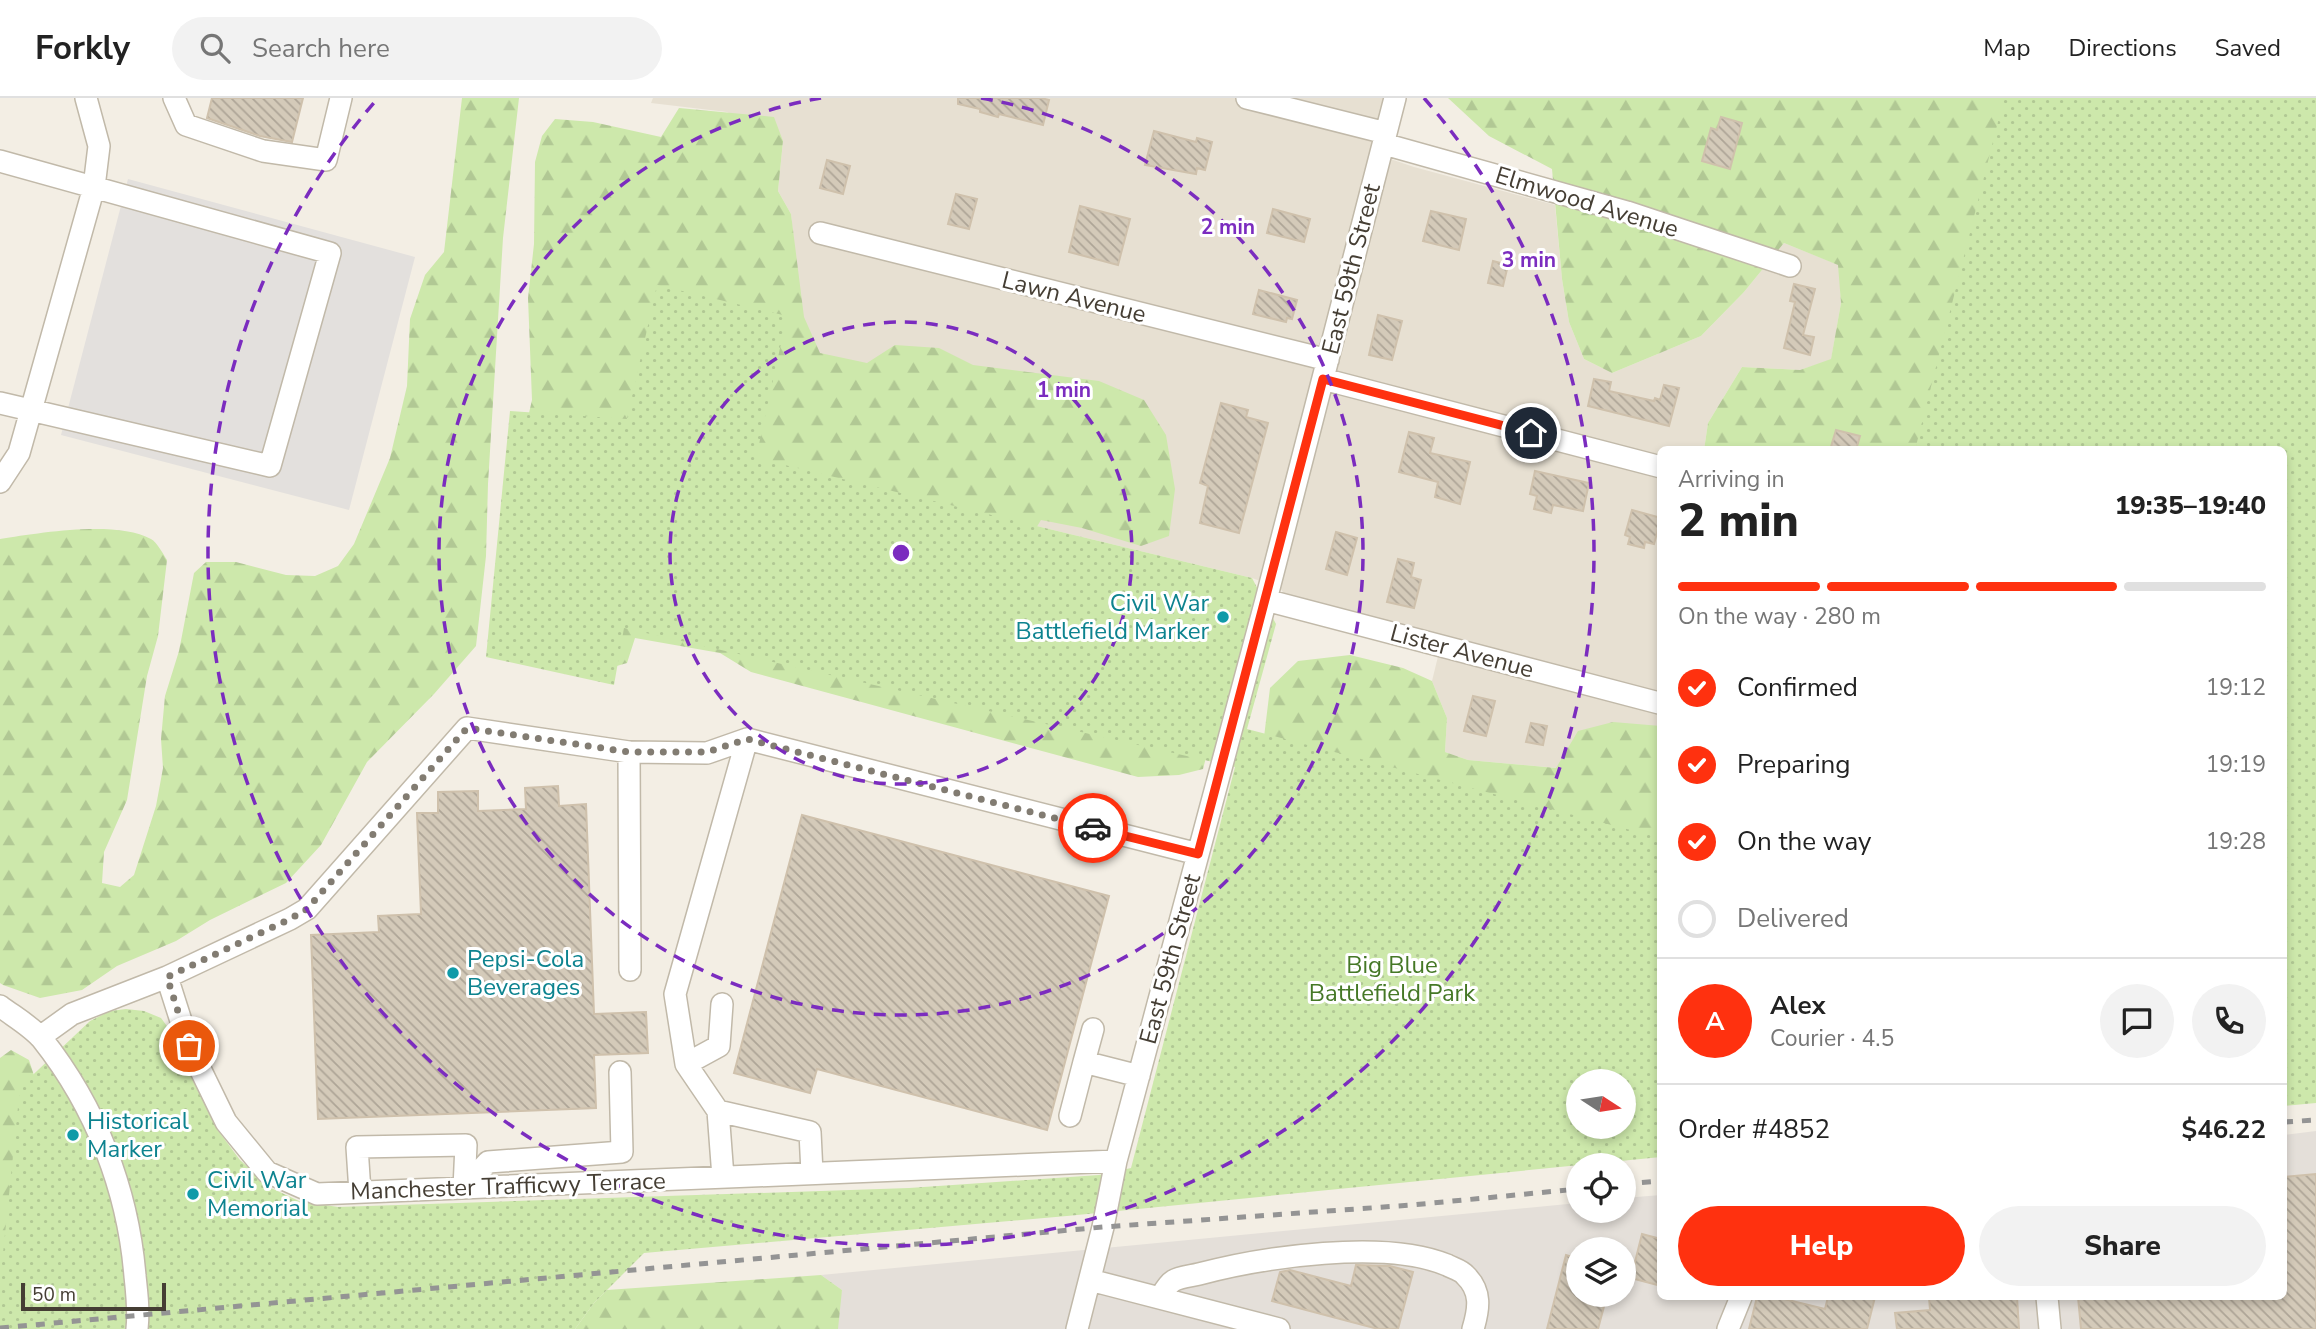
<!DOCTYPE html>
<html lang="en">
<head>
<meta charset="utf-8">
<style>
  body { margin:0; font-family:"Nunito Sans",sans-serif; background:#f2f2f2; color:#222; height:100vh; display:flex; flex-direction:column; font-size:26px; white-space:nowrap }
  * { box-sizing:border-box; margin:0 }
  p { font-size:23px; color:#767676 }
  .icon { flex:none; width:38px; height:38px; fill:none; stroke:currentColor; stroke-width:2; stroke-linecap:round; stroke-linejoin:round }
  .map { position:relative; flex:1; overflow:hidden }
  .sheet { position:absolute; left:1657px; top:348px; width:630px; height:854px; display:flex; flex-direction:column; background:#fff; border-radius:10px; box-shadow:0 4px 10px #0003 }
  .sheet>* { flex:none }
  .needle { width:46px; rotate:102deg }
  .controls { position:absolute; left:1566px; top:971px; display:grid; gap:14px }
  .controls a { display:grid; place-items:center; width:70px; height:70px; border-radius:50%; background:#fff; box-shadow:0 4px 10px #0003; font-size:35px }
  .scale { position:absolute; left:21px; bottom:18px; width:145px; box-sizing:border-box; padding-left:7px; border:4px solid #453e34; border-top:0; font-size:19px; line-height:24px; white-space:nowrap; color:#453e34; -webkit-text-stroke:5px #fff; paint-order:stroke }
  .pin { position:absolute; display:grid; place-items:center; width:60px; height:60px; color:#fff; margin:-30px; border:4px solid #fff; border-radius:50%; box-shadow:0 2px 7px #0007 }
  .courier { position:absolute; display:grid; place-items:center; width:70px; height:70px; margin:-35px; border:5px solid #ff310f; border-radius:50%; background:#fff; color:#222; box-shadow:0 2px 9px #0007 }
  .summary em { font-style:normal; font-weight:800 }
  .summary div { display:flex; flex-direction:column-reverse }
  .summary { display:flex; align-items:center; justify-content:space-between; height:119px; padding:0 21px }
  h1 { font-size:46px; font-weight:800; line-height:52px }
  .bar { display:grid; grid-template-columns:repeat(4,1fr); gap:10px 7px; align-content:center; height:84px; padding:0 21px }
  .bar i { height:9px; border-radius:5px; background:#e0e0e0 }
  .bar .current { background:#ff310f }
  .bar p { grid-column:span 4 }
  .line { display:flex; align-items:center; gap:18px; padding:0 21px; border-top:2px solid #e0e0e0 }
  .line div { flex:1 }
  .round { display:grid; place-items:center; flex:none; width:74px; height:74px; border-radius:37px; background:#f2f2f2 }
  ol { padding:0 21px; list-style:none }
  li { display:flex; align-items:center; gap:21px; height:77px }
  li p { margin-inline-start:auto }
  li .icon { padding:7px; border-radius:50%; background:#ff310f; color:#fff; stroke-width:4 }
  li:last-child { color:#767676 }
  li i { width:38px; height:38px; border:4px solid #e0e0e0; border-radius:50% }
  .action { display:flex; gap:14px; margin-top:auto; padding:14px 21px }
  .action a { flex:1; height:80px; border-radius:42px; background:#ff310f; color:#fff; font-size:28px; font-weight:800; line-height:80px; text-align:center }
  .action a+a { background:#f2f2f2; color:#222 }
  header { display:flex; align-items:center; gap:42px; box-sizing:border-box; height:98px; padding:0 35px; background:#fff; border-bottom:2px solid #e0e0e0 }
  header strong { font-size:33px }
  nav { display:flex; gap:38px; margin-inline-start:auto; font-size:24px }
  .search { width:490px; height:63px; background:#f2f2f2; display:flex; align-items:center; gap:18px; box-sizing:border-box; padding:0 24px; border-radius:38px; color:#767676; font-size:26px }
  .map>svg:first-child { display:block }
  .residential { fill:#e7e0d2 }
  .industrial { fill:#e4dfd9; fill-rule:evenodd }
  .forest { fill:url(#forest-firs); fill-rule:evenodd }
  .park { fill:url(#park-dots); fill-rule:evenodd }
  .parking { fill:#e3e0dd }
  .building { fill:url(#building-back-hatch); stroke:#cfc1ac; stroke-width:2 }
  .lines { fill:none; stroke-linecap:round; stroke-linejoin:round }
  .minor-casing { stroke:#c1b9a9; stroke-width:24 }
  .minor { stroke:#fff; stroke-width:21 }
  .rail { stroke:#949494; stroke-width:5; stroke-dasharray:9 9; stroke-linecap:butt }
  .done { stroke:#827c72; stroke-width:7; stroke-dasharray:0 12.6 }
  .route { stroke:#ff310f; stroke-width:9 }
  .ring { fill:none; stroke:#7b2cbf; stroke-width:3.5; stroke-dasharray:12 9 }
  .culture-dot { fill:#0f9aa8; stroke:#fff; stroke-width:2.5 }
  .labels { text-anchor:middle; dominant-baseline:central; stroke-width:6; stroke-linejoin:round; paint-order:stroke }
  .street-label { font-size:24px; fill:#453e34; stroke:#fff }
  .culture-label { font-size:24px; fill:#0d838f; stroke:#fff; text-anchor:start }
  .park-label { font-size:24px; fill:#457826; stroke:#fff }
  .centre { fill:#7b2cbf; stroke:#fff; stroke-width:3.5 }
  .ring-label { font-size:21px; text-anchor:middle; font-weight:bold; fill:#7b2cbf; stroke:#fff; stroke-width:6; stroke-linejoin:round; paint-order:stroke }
</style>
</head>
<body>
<header>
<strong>Forkly</strong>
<div class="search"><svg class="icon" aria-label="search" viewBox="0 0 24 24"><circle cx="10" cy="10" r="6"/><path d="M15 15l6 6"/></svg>Search here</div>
<nav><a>Map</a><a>Directions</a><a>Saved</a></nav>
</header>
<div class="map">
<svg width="2316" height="1231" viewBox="0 0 2316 1231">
  <defs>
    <pattern id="forest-firs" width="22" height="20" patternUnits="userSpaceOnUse" patternTransform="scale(1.75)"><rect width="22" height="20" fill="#cde8ab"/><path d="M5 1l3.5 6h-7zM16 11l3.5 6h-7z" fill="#b1c894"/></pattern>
    <pattern id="park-dots" width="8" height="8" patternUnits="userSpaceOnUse" patternTransform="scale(1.75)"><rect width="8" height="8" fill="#cde8ab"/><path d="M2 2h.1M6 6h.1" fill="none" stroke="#b1c894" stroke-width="1.8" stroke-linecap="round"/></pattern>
    <pattern id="building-back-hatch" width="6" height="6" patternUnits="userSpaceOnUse" patternTransform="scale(1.75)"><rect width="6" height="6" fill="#d4cab9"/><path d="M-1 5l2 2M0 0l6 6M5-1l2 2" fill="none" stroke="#aea597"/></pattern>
  </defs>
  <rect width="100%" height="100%" fill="#f3eee4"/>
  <path class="residential" d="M653,0H1383L1370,54L1414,69L1555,107L1562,181L1569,224L1584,261L1612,275L1701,238L1744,194L1784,145L1839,167L1841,205L1831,262L1800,272L1742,269L1708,325L1704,352H1661V628H1650L1557,670L1468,662L1445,654L1447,620L1432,583L1443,538L1286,498L1280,490L1252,480L755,360L795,157L791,116L778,93L783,43L727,14L651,5Z"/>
  <path class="industrial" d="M2316,1033V1231H832L842,1192L821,1177L1578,1105V1113H1624V1100L1661,1097V1199H2284V1037ZM1578,1152H1624V1197H1578Z"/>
  <path class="forest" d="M462,0H519L503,140L488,386L486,458L476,548L434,596L367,664L321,747L286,785L210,822L176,843L117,868L82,892L40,900L3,887L0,885V441C39,435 116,422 151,441C157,444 163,456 167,462L158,538L147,578L127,702L104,754L102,785L120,789L134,777L156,708L163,670L161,641L165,598L179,553L194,475L206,464H236L286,477L315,478L338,468L354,446L390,360L407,288L410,221L425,177L444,154Z
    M1448,0H2316L2284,352H1704L1708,325L1742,269L1800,272L1831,261L1841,205L1838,167L1784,145L1744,194L1701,238L1612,275L1584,261L1569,224L1562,181L1552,71L1489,38Z
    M679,10L774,19L783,43L778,93L791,116L804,219L820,255L867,265L895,247L939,250L973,267L1099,283L1144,302L1166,337L1175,391L1169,438L1141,448L1082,430L1041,422L1013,468L1227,579L1203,671L1179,677L1138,679L751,574L720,555L635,540L627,565L596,574L513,384L532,302L528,200L534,146L535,64L542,38L555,21L593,24L661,39Z
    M1350,557L1403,570L1432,583L1447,620L1445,654L1468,662L1556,670L1578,633L1613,624L1661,628V1053L1150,1027L1264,639L1270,590L1298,563ZM1578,984H1624V1029H1578Z
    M11,952L29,962L40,996L0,1188V960Z
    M821,1177L842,1192L838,1231H575L594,1205L607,1192Z"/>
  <path class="park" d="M2004,0H2316V1005L2284,1008V352H1915Z
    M657,187L787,218L756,360L1252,480L1276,526L1247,631L1661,740V1059L1067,1118L644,1155L594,1205L575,1231H0V1185L20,989L90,923L110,913L126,911L144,913L161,920L175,939L217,1031L240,1062L271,1090L299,1103L338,1109L909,1090L1099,1077L1131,1070L1235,669L624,530L614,587L486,559L510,313L627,321ZM1578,984H1624V1029H1578Z"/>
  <path class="parking" d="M128,81L415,159L349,412L61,337Z"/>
  <path class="building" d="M212,0H303L292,44L260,38L207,20Z
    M958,0H1041L1049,2L1043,27L999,16L998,19L980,14V11L958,6Z
    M1721,19L1742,25L1730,71L1702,63L1711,30L1717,32Z
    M1154,33L1196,44L1197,40L1212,44L1205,72L1197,70L1196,76L1145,67Z
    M827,62L850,68L843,96L820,90Z
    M956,96L977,101L969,131L948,126Z
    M1080,108L1130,121L1118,167L1069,154Z
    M1273,111L1310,121L1304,144L1267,135Z
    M1431,113L1466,121L1459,152L1423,143Z
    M1493,163L1508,167L1503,188L1488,185Z
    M1794,186L1815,191L1803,237L1814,239L1810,257L1784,250L1795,204L1790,203Z
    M1259,192L1297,202L1292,221L1287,220L1286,224L1253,216Z
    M1378,217L1402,223L1392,262L1369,257Z
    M1594,281L1611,284L1609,293L1654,303L1655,300L1660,302L1664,287L1679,290L1669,328L1588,308Z
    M1221,305L1248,312L1246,319L1268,325L1239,435L1200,425L1208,388L1200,385Z
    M1836,332L1860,338L1856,352H1830Z
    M1409,334L1434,340L1430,355L1470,364L1460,406L1435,399L1438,384L1399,374Z
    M1535,373L1589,385L1583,413L1553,407L1551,415L1534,411L1537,398L1530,396Z
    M1632,412L1661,420L1654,446L1645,444L1644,450L1628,446L1630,439L1625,437Z
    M1336,434L1357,440L1347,477L1326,471Z
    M1398,461L1414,465L1411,479L1421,482L1414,510L1387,504Z
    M1473,598L1495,603L1486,638L1464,633Z
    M1531,625L1547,628L1543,647L1526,644Z
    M558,688L559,708L586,706L594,916L646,914L648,955L594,957L596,1010L318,1021L311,837L379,834L378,818L421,816L417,715H438V694L478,693V713L526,711L525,690Z
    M802,717L1109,798L1047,1032L817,971L810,995L734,975Z
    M2316,1076V1231H2081L2078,1199H2284V1079Z
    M1642,1136L1661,1141V1188L1631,1180Z
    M1566,1157L1578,1161V1197H1607L1598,1231H1547Z
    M1356,1167L1390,1168L1413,1174L1398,1231H1378L1272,1203L1280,1174L1290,1172L1351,1188Z
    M1757,1199H1776L1825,1211L1828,1199H1875L1867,1231H1749Z
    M1929,1199H2017L2019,1231H1897L1895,1215L1930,1212Z"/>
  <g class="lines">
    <g class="minor-casing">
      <path id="minor" d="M174,0L186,27L263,53L326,62L341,0
        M1247,0L1386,35
        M1384,46L1627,114L1790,168
        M0,63L330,155L270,368L0,305
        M820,135L1328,262
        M1323,281L1661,369
        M0,384L19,355L94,89L99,48L86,0
        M1266,502L1659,605
        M629,654L707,655L747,641
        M167,879L290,821L307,811L467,630L629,654L630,872
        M0,908C13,918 31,928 42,941C96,1009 128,1092 135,1178C137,1196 139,1213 137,1231
        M1093,931L1084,964L1139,978
        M40,939L72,916L167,879L189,948L226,1024L267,1074L317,1096L1116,1063
        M686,966L719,948L722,906
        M718,1013L810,1034L812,1075
        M1070,1018L1084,964
        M723,1079L718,1013L686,966L675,896L747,641L1198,756
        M464,1090L488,1064L622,1054L620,974
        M360,1094L357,1049L466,1047L464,1090
        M1090,1182L1279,1231
        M2047,1199L2050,1231
        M1160,1200C1163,1195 1168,1186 1173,1183C1179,1179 1191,1178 1199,1176C1263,1159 1385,1141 1447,1167C1452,1170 1461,1172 1465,1177C1482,1193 1479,1211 1473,1231
        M1077,1231L1103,1129L1116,1063L1266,502L1395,0
        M1728,1231L1741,1199"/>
    </g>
    <use href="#minor" class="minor"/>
    <path class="rail" d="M2284,1024L2316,1022
      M1624,1086L1661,1083
      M0,1230L1103,1129L1412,1107L1578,1091"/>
  </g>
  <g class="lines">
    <path class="done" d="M189,948L167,879L290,821L307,811L467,630L629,654H707L747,641L1093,730"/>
    <path class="route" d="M1093,730L1198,756L1323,281L1531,335"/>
  </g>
  <g class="ring">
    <circle cx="901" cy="455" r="231"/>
    <path d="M981 0A462 462 0 1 1 821 0"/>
    <path d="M1424 0A693 693 0 1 1 378 0"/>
  </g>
  <g class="culture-dot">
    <circle cx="1223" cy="519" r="7"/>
    <circle cx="453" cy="875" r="7"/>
    <circle cx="73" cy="1037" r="7"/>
    <circle cx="193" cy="1096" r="7"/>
  </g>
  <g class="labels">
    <g class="street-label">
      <text transform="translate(1587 104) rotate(17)">Elmwood Avenue</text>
      <text transform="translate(1351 171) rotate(-76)">East 59th Street</text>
      <text transform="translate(1074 199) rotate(14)">Lawn Avenue</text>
      <text transform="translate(1462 553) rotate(15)">Lister Avenue</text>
      <text transform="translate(1170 861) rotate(-75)">East 59th Street</text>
      <text transform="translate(508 1088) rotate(-2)">Manchester Trafficwy Terrace</text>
    </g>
    <g class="culture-label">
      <text x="1209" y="505" text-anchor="end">Civil War<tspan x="1209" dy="28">Battlefield Marker</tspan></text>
      <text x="467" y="861">Pepsi-Cola<tspan x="467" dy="28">Beverages</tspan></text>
      <text x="87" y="1023">Historical<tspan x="87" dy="28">Marker</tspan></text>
      <text x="207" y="1082">Civil War<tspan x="207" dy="28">Memorial</tspan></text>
    </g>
    <g class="park-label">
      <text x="1392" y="867">Big Blue<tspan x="1392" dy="28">Battlefield Park</tspan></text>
    </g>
  </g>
  <circle cx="901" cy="455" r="10" class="centre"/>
  <g class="ring-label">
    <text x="1228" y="136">2 min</text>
    <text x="1529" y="169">3 min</text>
    <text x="1064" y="299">1 min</text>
  </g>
</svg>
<div class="controls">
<a><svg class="needle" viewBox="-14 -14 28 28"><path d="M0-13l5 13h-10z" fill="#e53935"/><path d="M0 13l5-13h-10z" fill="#767676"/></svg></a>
<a><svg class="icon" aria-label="locate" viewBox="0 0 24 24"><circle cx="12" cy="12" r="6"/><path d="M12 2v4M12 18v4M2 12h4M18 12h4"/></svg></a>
<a><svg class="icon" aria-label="layers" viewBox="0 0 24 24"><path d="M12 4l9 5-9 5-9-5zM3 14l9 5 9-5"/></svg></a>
</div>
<div class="scale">50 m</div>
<div class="pin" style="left:189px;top:948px;background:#ea580c"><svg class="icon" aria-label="bag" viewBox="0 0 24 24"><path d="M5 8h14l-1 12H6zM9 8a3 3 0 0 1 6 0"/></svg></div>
<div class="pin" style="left:1531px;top:335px;background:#1f2937"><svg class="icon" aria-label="home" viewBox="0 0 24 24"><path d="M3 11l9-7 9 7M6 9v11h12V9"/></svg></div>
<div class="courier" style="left:1093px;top:730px"><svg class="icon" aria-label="car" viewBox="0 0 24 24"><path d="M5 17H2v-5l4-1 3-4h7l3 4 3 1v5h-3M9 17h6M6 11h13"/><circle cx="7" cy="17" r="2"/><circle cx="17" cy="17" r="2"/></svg></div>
<section class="sheet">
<div class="summary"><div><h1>2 min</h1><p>Arriving in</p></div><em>19:35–19:40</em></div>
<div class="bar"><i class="current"></i><i class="current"></i><i class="current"></i><i></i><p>On the way · 280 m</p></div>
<ol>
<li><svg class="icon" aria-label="check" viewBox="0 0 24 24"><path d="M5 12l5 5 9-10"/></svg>Confirmed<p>19:12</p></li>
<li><svg class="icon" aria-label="check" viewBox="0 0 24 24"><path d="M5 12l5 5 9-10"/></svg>Preparing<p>19:19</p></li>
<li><svg class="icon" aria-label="check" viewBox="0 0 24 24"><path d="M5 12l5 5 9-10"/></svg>On the way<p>19:28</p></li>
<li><i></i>Delivered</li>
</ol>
<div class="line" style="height:126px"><b class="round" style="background:#ff310f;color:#fff">A</b><div><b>Alex</b><p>Courier · 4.5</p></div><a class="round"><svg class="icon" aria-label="chat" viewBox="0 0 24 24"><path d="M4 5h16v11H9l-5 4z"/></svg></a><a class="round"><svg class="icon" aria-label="phone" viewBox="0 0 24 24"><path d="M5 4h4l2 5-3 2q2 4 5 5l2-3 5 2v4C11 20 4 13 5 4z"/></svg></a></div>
<div class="line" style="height:91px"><div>Order #4852</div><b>$46.22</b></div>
<div class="action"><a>Help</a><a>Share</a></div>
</section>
</div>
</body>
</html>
